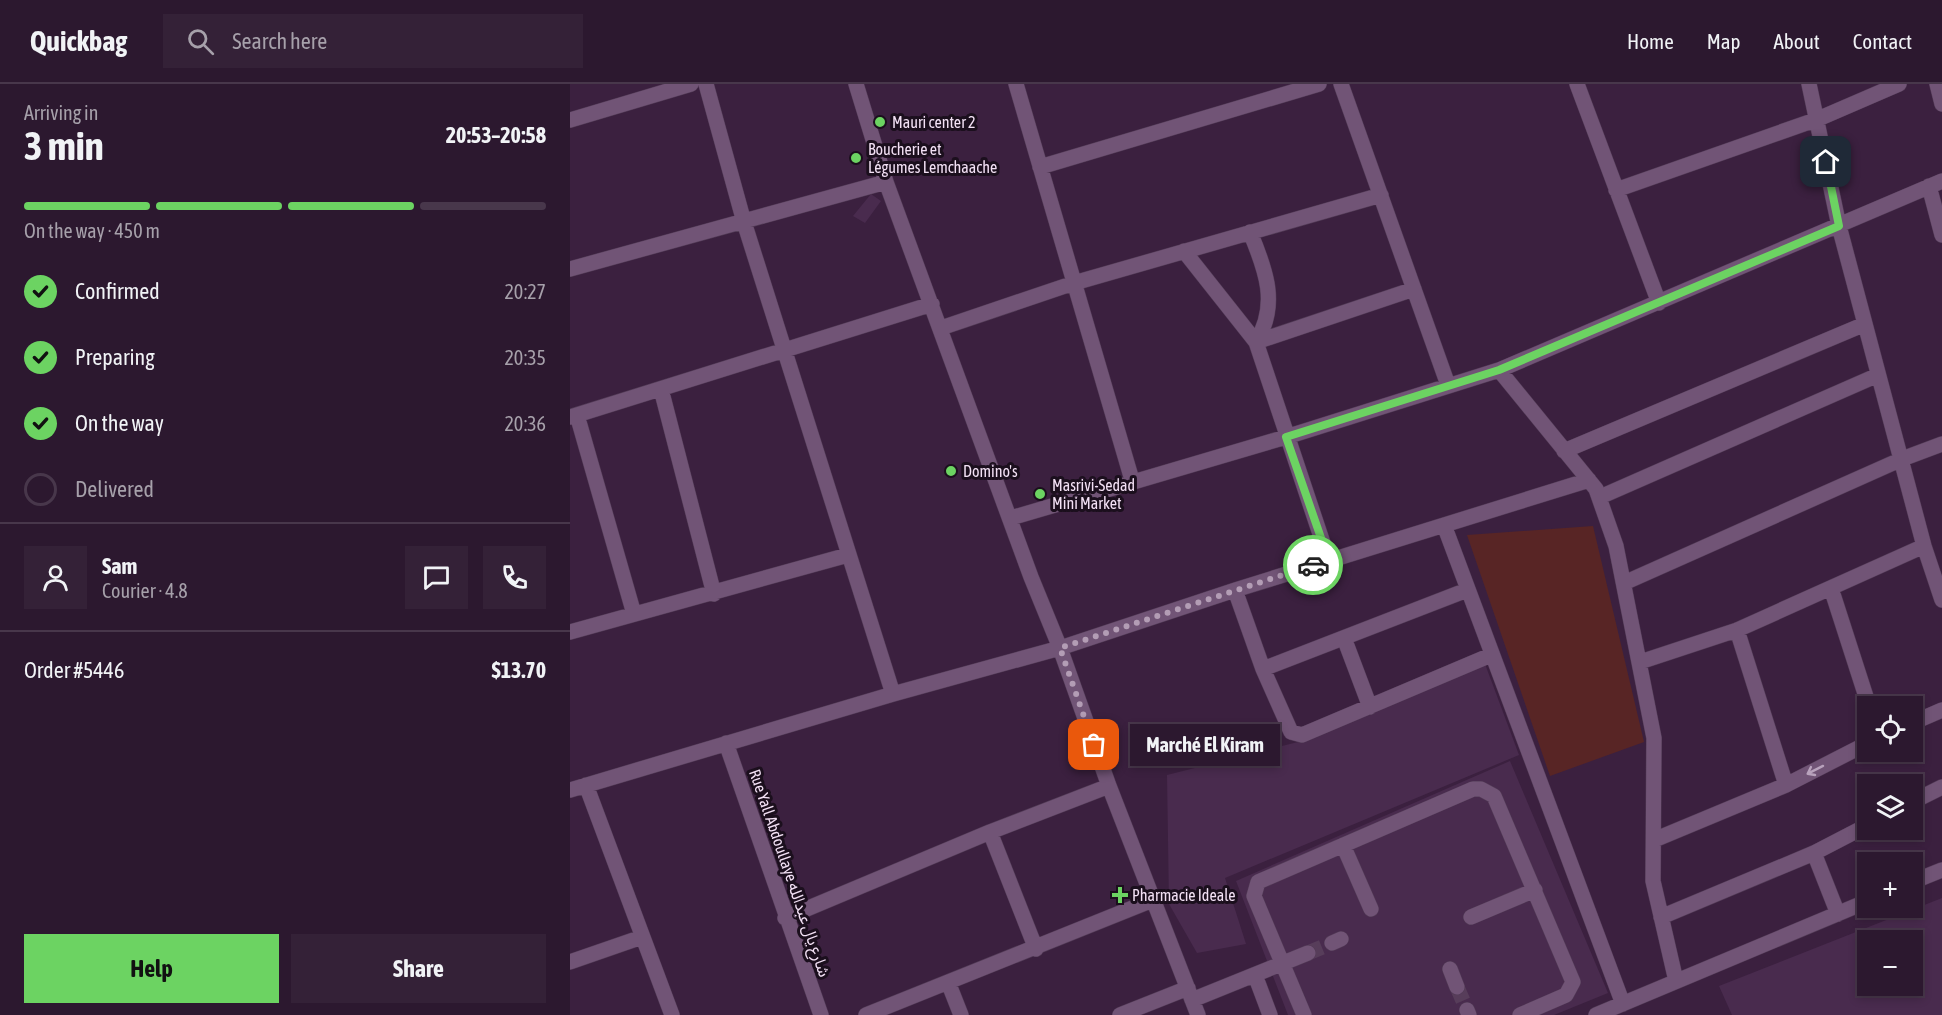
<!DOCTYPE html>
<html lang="en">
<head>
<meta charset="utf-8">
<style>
  body { margin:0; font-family:"Asap Condensed","Noto Sans Arabic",sans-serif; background:#342137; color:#f1f3f6; height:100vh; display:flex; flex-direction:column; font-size:22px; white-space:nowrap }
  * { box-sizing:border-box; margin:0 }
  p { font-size:20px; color:#a6a0aa }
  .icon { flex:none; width:33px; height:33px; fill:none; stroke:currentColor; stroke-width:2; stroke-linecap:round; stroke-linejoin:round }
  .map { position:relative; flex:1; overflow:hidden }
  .side { display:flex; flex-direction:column; background:#2c182f; width:570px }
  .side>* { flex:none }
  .buttons { position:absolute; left:1287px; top:612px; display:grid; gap:12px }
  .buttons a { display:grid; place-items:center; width:66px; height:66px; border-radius:0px; background:#2c182f; box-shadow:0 3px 9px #0003,0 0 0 2px #48374b; font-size:30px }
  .pin { position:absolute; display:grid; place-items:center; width:51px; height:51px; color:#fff; margin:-26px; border-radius:12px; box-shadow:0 3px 9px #0006 }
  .courier { position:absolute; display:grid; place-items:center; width:60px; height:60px; margin:-30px; border:4px solid #6cd362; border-radius:50%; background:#fff; color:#222; box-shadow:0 2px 8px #0007 }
  .bubble { position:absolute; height:42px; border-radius:0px; background:#2c182f; box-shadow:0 3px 9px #0003,0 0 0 2px #48374b; font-size:20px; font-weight:700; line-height:42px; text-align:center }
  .head em { font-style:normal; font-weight:700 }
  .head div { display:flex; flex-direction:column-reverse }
  .head { display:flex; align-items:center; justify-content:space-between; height:102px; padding:0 24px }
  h1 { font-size:39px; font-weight:700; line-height:45px }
  .bar { display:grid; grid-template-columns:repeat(4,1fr); gap:9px 6px; align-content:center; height:72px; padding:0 24px }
  .bar i { height:8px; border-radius:4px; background:#48374b }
  .bar .selected { background:#6cd362 }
  .bar p { grid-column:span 4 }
  .line { display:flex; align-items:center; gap:15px; padding:0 24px; border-top:2px solid #48374b }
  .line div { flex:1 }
  .round { display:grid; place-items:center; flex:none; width:63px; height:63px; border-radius:0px; background:#342137 }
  ol { padding:0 24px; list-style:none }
  li { display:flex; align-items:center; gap:18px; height:66px }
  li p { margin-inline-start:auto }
  li .icon { padding:6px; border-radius:50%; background:#6cd362; color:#111; stroke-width:4 }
  li:last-child { color:#a6a0aa }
  li i { width:33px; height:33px; border:3px solid #48374b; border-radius:50% }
  .cta { display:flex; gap:12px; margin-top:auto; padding:12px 24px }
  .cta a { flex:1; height:69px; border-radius:0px; background:#6cd362; color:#111; font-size:24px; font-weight:700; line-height:69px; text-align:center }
  .cta a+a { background:#342137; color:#f1f3f6 }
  header { display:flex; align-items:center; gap:36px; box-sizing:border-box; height:84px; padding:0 30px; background:#2c182f; border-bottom:2px solid #48374b }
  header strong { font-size:28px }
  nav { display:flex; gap:33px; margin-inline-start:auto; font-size:21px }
  .search { width:420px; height:54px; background:#342137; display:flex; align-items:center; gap:15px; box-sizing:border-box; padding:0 21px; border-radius:0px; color:#a6a0aa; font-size:22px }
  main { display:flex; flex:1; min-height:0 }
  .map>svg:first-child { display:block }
  .built { fill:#492b4e; fill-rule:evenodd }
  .green { fill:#582525 }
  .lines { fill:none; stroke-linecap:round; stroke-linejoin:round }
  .minor-tunnel { stroke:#573d5a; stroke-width:15; stroke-dasharray:15 8; stroke-linecap:butt }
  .minor-casing { stroke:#533c57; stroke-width:16 }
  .minor { stroke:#715476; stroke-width:15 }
  .oneway { stroke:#b8a2bc }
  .done { stroke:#b39db5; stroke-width:6; stroke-dasharray:0 10.8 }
  .route { stroke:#6cd362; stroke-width:8 }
  .poi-dot { fill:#6cd362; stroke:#1b0f1d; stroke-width:2 }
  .labels { text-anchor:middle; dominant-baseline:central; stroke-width:6; stroke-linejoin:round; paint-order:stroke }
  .poi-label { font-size:16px; fill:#f3e1f5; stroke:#1b0f1d; text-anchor:start }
  .street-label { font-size:16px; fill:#f3e1f5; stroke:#1b0f1d }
</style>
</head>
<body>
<header>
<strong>Quickbag</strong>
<div class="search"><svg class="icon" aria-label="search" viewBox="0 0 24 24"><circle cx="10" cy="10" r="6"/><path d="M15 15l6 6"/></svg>Search here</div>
<nav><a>Home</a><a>Map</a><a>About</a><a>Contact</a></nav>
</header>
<main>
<section class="side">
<div class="head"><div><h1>3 min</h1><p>Arriving in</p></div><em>20:53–20:58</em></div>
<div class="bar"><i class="selected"></i><i class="selected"></i><i class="selected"></i><i></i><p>On the way · 450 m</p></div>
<ol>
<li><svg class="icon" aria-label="check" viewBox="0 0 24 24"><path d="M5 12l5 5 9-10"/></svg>Confirmed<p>20:27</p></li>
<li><svg class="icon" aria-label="check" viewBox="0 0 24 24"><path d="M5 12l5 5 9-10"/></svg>Preparing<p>20:35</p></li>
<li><svg class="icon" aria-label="check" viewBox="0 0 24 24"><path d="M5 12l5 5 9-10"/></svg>On the way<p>20:36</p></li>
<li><i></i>Delivered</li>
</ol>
<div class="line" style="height:108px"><a class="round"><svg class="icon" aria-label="person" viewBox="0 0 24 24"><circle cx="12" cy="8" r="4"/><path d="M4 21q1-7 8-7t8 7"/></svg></a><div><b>Sam</b><p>Courier · 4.8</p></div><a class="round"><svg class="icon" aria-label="chat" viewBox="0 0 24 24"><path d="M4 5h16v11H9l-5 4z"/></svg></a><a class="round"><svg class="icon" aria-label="phone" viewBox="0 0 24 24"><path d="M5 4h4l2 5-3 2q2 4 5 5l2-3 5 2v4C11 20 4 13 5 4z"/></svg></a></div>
<div class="line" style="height:78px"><div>Order #5446</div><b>$13.70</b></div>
<div class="cta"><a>Help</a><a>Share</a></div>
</section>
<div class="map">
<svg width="1372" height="931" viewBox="0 0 1372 931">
  <rect width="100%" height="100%" fill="#3b203f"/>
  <path class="built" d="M301,110L311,117L295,139L283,132Z
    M915,580L949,671L655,794L676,860L627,869L599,820L597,691L744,654Z
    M940,677L1038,909L984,931H718L666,797Z
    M1372,814V931H1162L1149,902ZM1298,856H1342V902H1298Z"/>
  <path class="green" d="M1023,442L1074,658L980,692L897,451Z"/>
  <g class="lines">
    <path class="minor-tunnel" d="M738,869L762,859
      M887,903L897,926"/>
    <g class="minor-casing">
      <path id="minor" d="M136,0L174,138L323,610
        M286,0L316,98L461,493L490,564L539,702L628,931
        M446,0L562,396
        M771,0L878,301
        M1007,0L1089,219
        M1239,0L1269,142L1354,462L1372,516
        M1367,0L1372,20
        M0,36L121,0
        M470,83L749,0
        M1359,102L1372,151
        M1046,106L1248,35L1329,0
        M680,148C696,186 709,221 686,258
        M614,167L686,258L759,477
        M0,185L316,98
        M371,244L504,199L811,111
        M686,258L844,205
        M929,286L1026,405L1046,462L1084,654L1083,797L1106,897
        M91,305L144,510
        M7,331L64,530
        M0,333L362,220
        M994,367L1295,240
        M1030,413L1308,291
        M441,434L716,353L929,286L1372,97
        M874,441L1053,920
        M1054,499L1332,375L1372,360
        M1261,504L1299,622
        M665,506L693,585L721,648L732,651L921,571
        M1167,546L1216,701
        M0,548L278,471
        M774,554L800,623
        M1070,578L1167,546L1354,462
        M693,585L897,506
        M1342,639L1372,626
        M156,659L251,931
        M16,701L102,931
        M0,706L323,610L490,564L665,506L1019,396
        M1342,718L1372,703
        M420,748L466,865
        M1084,756L1216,701L1298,659
        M773,761L801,825
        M1244,769L1268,830
        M1342,798L1372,786
        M901,833L965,806
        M1091,833L1244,769L1298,741
        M215,834L420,748L539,702
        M762,859L771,855
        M0,878L72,853
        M880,885L887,903
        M685,891L700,931
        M378,898L391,931
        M622,916L738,869
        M897,926L899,931
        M296,931L585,815
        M550,931L618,904
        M734,931L684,812L688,798L903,705H911L924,712L1003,898L996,911L950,931
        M1026,931L1298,817"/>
    </g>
    <use href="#minor" class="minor"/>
  </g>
  <defs><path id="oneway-shaft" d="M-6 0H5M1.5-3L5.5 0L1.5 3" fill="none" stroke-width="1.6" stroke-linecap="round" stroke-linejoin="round" transform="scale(1.5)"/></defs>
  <use class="oneway" href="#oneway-shaft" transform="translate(1245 686) rotate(153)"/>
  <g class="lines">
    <path class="done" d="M524,661L490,564L743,481"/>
    <path class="route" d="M743,481L759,477L716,353L929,286L1269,142L1256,78"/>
  </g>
  <g class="poi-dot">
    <circle cx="310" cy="38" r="6"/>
    <circle cx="286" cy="74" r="6"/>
    <circle cx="381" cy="387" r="6"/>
    <circle cx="470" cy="410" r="6"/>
    <path d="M547 802h6v6h6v6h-6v6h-6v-6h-6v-6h6z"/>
  </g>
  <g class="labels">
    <g class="poi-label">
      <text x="322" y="38">Mauri center 2</text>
      <text x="298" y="65">Boucherie et<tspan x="298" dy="18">Légumes Lemchaache</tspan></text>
      <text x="393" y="387">Domino's</text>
      <text x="482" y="401">Masrivi-Sedad<tspan x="482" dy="18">Mini Market</tspan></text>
      <text x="562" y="811">Pharmacie Ideale</text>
    </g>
    <g class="street-label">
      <text transform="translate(220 789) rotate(71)">Rue Yall Abdoullaye شارع يال عبدالله</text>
    </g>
  </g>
</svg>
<div class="buttons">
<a><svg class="icon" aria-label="locate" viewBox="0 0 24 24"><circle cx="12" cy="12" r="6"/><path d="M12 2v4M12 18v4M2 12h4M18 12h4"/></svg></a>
<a><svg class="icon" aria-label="layers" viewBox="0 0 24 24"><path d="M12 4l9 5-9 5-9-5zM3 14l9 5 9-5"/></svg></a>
<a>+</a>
<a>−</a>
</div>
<div class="pin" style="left:524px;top:661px;background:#ea580c"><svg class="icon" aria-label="bag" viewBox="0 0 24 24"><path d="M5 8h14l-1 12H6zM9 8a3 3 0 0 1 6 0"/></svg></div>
<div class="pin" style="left:1256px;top:78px;background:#1f2937"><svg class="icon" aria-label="home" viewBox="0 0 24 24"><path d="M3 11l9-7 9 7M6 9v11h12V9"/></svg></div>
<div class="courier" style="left:743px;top:481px"><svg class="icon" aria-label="car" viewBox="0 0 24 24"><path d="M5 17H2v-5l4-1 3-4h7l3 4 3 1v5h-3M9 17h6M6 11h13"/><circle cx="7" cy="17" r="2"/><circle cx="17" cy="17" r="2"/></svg></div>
<div class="bubble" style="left:560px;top:640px;width:150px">Marché El Kiram</div>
</div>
</main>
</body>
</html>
